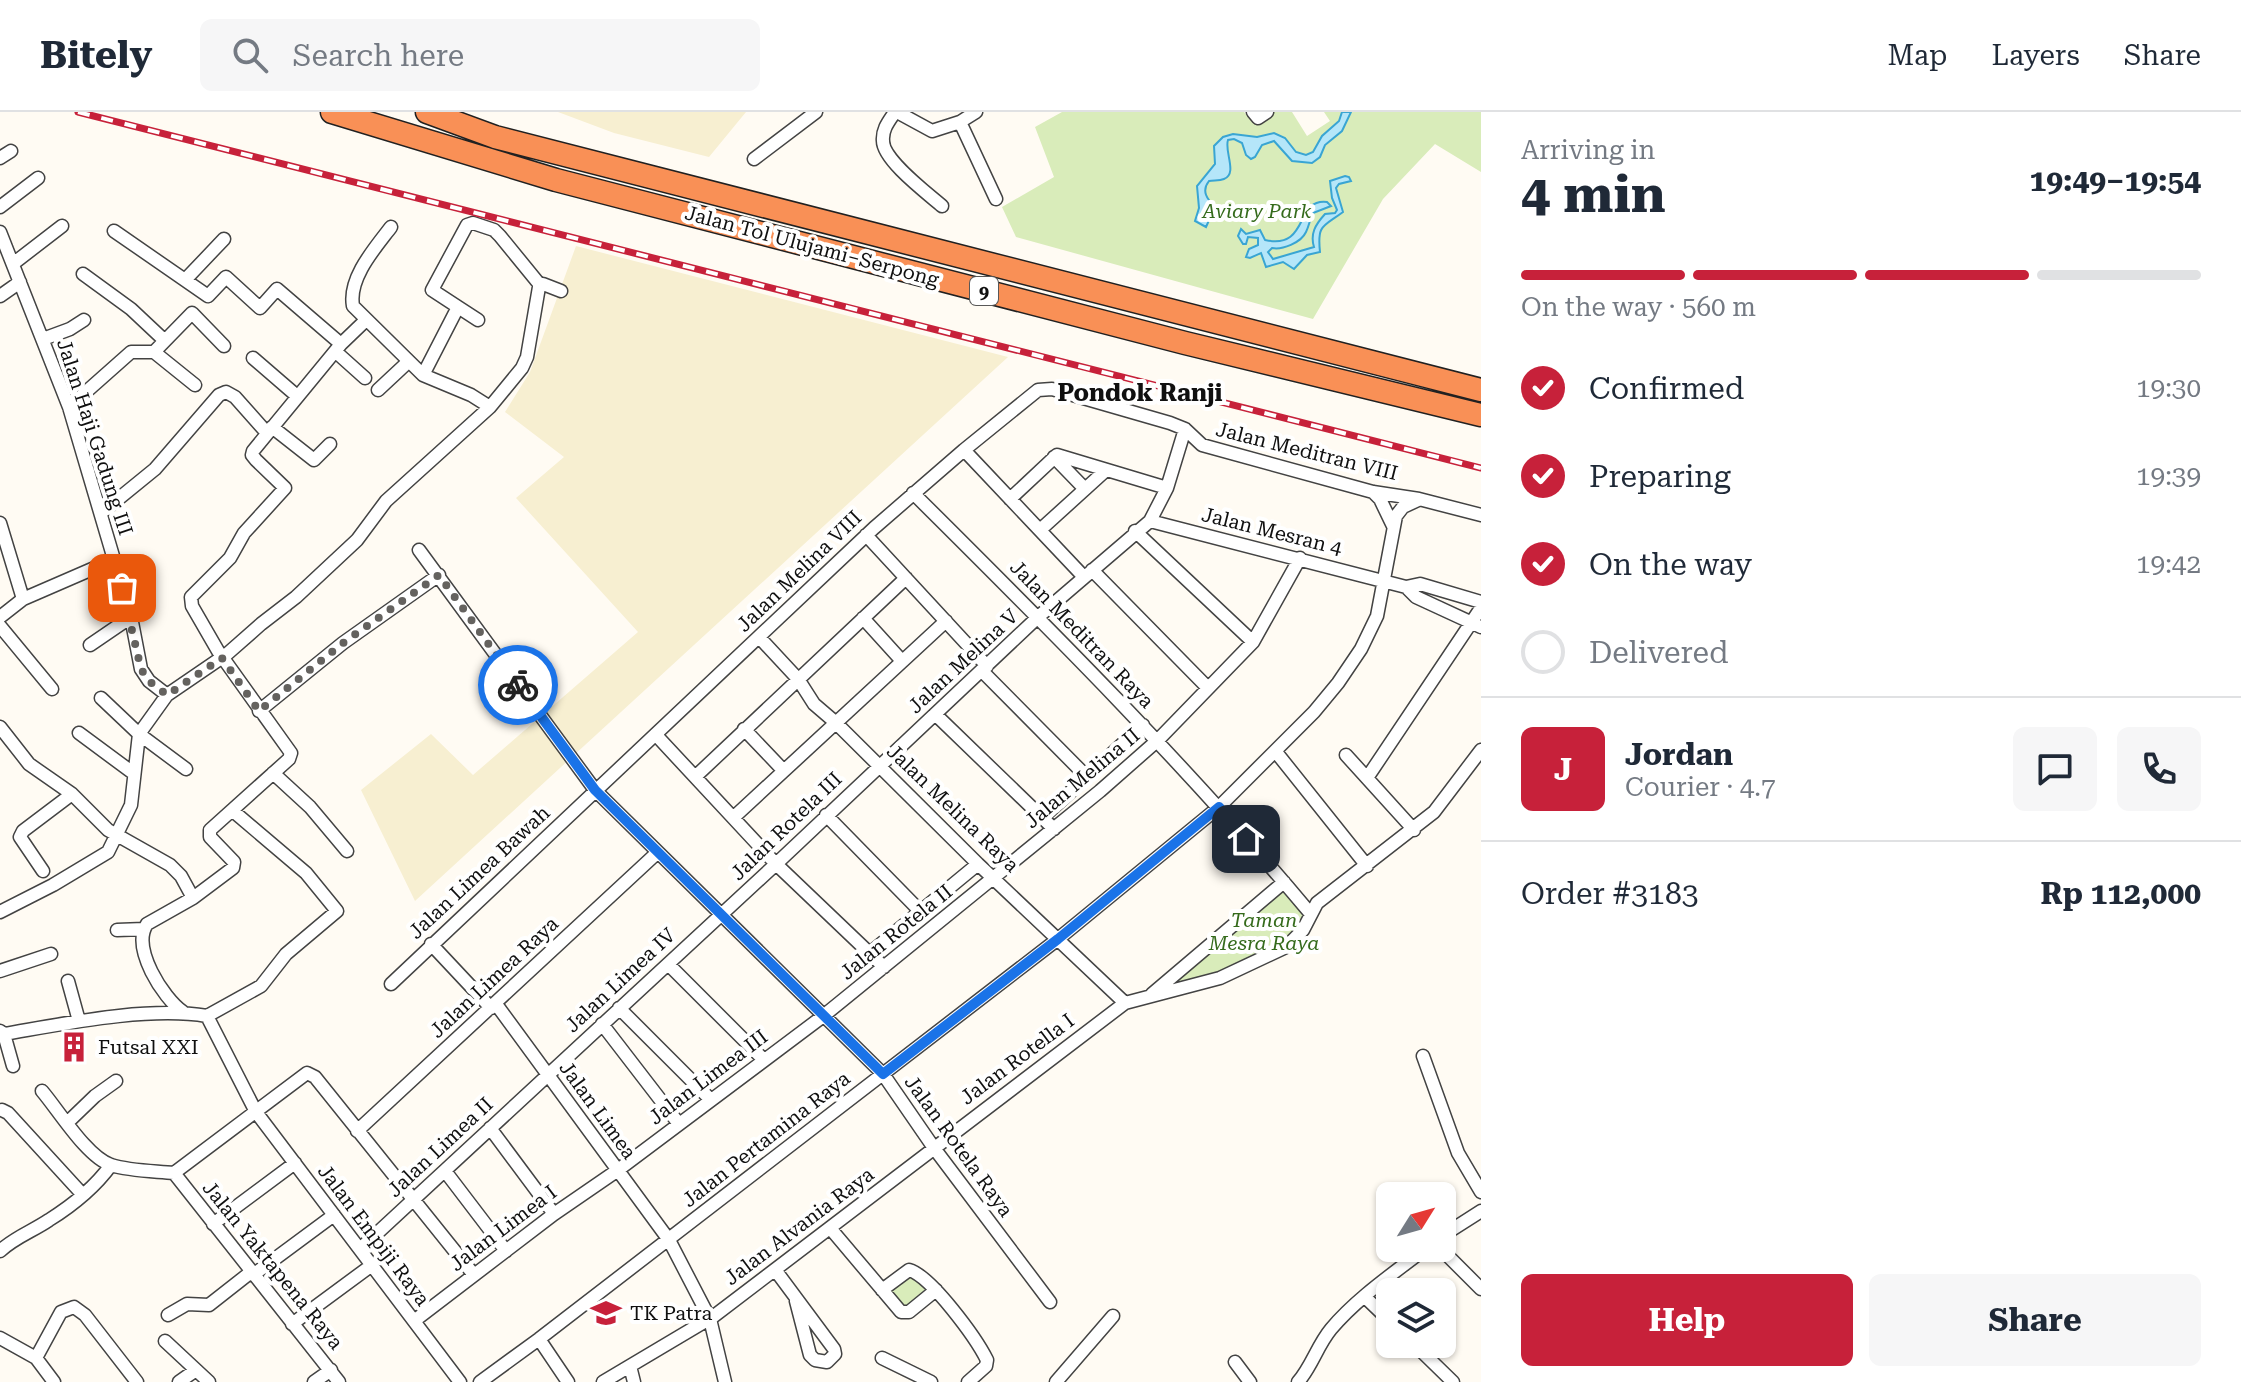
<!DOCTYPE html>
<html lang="en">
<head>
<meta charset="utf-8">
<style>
  body { margin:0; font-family:"Roboto Serif",serif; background:#f6f6f7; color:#1f2937; height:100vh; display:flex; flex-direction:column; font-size:30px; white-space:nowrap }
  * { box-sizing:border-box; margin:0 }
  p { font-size:26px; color:#747a83 }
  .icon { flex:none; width:44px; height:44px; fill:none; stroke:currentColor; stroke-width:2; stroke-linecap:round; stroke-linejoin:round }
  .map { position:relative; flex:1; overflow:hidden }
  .sheet { display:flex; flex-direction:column; background:#fff; width:760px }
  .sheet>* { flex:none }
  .needle { width:52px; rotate:53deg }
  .controls { position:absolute; left:1376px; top:1070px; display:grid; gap:16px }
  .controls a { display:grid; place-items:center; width:80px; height:80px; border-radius:12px; background:#fff; box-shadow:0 2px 6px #0004; font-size:40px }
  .pin { position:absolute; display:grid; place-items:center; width:68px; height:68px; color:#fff; margin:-34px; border-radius:16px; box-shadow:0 4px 12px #0006 }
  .courier { position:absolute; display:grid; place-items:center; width:80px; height:80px; margin:-40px; border:6px solid #1a73e8; border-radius:50%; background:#fff; color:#222; box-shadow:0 2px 10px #0007 }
  .headline em { font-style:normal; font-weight:700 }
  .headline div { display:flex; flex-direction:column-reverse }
  .headline { display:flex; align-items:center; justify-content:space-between; height:136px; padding:0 40px }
  h1 { font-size:52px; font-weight:700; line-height:60px }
  .bar { display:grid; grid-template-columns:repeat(4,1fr); gap:12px 8px; align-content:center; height:96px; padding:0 40px }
  .bar i { height:10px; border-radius:6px; background:#e0e1e3 }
  .bar .selected { background:#c7213a }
  .bar p { grid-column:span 4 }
  .line { display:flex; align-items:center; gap:20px; padding:0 40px; border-top:2px solid #e0e1e3 }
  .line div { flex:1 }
  .round { display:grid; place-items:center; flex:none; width:84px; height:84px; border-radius:12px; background:#f6f6f7 }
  ol { padding:0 40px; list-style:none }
  li { display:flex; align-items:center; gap:24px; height:88px }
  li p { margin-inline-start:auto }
  li .icon { padding:8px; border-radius:50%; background:#c7213a; color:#fff; stroke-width:4 }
  li:last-child { color:#747a83 }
  li i { width:44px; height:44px; border:4px solid #e0e1e3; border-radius:50% }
  .cta { display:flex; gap:16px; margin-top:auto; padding:16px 40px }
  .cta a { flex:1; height:92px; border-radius:12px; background:#c7213a; color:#fff; font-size:32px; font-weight:700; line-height:92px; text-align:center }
  .cta a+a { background:#f6f6f7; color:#1f2937 }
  header { display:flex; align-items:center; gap:48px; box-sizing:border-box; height:112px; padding:0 40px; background:#fff; border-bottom:2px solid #e0e1e3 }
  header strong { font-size:38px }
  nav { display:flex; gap:44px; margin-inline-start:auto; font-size:28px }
  .search { width:560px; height:72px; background:#f6f6f7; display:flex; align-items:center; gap:20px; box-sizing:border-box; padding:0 28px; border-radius:12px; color:#747a83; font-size:30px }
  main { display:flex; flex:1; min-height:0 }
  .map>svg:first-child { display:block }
  .farmland { fill:#f7efd1 }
  .green { fill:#d9ecba }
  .water { fill:#b5e6f9; stroke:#39a5d3; stroke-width:2 }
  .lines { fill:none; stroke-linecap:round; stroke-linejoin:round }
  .minor-casing { stroke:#434343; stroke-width:15 }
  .motorway-casing { stroke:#212121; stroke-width:25 }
  .minor { stroke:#fff; stroke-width:12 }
  .motorway { stroke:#f99056; stroke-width:22 }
  .rail-casing { stroke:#c7213a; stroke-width:7 }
  .rail { stroke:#fff; stroke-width:4; stroke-dasharray:12; stroke-linecap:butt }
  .done { stroke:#64625f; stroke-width:8; stroke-dasharray:0 14.4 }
  .route { stroke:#1a73e8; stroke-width:10 }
  .labels { text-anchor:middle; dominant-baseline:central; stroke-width:8; stroke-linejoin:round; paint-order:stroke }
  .shield { fill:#fff; stroke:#585858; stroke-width:2 }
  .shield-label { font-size:18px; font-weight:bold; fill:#101010 }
  .park-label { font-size:20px; font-style:italic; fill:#356b1c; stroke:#fff }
  .street-label { font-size:20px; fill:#101010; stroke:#fff }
  .poi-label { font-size:20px; fill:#101010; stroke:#fff; text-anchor:start }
  .quarter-label { font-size:24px; font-weight:bold; fill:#101010; stroke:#fff }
</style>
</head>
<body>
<header>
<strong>Bitely</strong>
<div class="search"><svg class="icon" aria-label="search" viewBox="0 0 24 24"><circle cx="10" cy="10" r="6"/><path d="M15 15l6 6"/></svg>Search here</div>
<nav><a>Map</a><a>Layers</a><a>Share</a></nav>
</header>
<main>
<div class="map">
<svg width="1481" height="1270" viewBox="0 0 1481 1270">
  <rect width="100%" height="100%" fill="#fffbf3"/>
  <path class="farmland" d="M558,0H746L709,45L614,21Z
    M576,134L1008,245L415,789L361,678L431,622L473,663L638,520L516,386L564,345L505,300L530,260Z"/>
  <path class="green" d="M1062,0H1244L1252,10L1267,0H1292L1307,24L1330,9L1324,0H1481V60L1435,32L1383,87L1313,207L1016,125L1002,95L1054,65L1035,15Z
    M1284,770L1308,804L1275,842L1148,886Z
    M914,1159L941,1184L901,1200L882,1178Z"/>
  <path class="water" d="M1342,0H1351L1342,19L1325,33L1320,45L1312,51L1292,49L1274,29L1262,33L1255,45L1251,47L1246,43L1242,31L1234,27L1228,28C1224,39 1238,62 1224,67C1219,69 1214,68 1209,69C1201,79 1207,87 1215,95L1206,115L1195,109L1199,96L1197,74L1215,52L1214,34L1223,25L1233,22L1257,25L1274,21L1285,26L1296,40L1306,43L1313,40L1322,24L1339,9Z
    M1345,64L1349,65L1351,69L1339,72L1336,76L1343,100C1323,115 1317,112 1320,140L1307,143L1294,157L1283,150L1266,155L1261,141L1250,146L1246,145L1249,137L1258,133V126L1248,125L1246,132H1243L1238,124L1241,117L1246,122L1260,118L1265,128C1310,138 1294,86 1327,90L1331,94L1313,101C1310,107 1309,114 1306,120C1301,131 1282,138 1272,136L1268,140L1273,147L1314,135C1310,122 1315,113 1325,102L1335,101L1337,98L1332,86L1330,69Z"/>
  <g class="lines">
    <g class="minor-casing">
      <path id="minor" d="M895,0C889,9 882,17 883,29C883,48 927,81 942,94
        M897,0L932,19L960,10L976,0
        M1253,0L1258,6L1267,0
        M960,10L996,87
        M0,46L11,39
        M754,47L816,0
        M0,95L38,66
        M391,115C375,136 348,166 353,194L423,263L471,283L490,295
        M114,119L208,184L226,165L260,196L277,177L341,232
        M0,120L69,295L131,505L141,557L149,569L167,583
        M14,151L62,114
        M83,162L131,197L164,228
        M185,168L224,127
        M0,184L20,170
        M458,195L478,208
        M43,227L70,217L84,208
        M154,240L195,273
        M336,240L365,266
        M253,246L297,284
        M423,263L458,195L432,178L467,113L473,111L494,118L500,124L540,173
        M378,278L408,250
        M69,295L131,240H154L192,201L224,234
        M272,315L314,348L330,332
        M964,338L1084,465
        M1054,345L1084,376
        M1373,380L1380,387L1393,414
        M913,381C1050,517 1186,653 1310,801
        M1010,387L1057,343L1167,376
        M101,401L155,357L219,283L226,280L235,285L267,321
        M1150,409L1406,475L1420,472L1481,490
        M0,411L23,487
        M1040,418L1105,359
        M1135,419L1253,530
        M866,423L987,554
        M419,438L595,678L883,962L934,1036L1050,1190
        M1092,458L1208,576
        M1406,475L1416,485L1481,515
        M0,505L23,487L113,448
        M863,506L902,549
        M0,514L52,577
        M759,525L798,567L814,592L835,610L978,752L1125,891
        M90,533L131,505
        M982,559L1087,665
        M101,586L139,622L186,657
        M259,599L343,531L439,463
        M935,602L1054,717
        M0,615L29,652L72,682L108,718L170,753L181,764L193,786
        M744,617L783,658
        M79,621L133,661
        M656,623L776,752L884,855
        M1276,640L1367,754
        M1346,643L1414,718
        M273,661L310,695L347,739
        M696,664L906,466
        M1367,666L1481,496
        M826,703L921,800
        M734,705L946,509
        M1042,706L1143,613
        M43,759L20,725L23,719L72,682
        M0,800L53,773L108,740L131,693L139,622L167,583L227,542L261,512L296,485L357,428L386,389L490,295L522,256L527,245L539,175L543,172L561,179
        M117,818L144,817
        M431,832L491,896
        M870,841L978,752
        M668,852L764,948
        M0,859L51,842
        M68,869L79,909
        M391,872L874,416L964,338L1038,278L1052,277L1170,311L1185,317L1202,333L1373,380L1419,387L1481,403
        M1152,882L1284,770
        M496,892L669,1128L710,1207L725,1270
        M619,896L711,988
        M183,900C163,886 131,836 147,812L193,786L233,756L234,750L210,725V718L289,647L291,641L218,539L192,494L191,485L230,446L244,421L285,376L256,348L252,343L253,339L341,232L366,208
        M207,904L261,874L286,842L337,799L306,761L233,699
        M602,912L679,1012
        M0,919L4,922C63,912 148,894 207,904L256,1000L460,1270
        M4,922L13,954
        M1423,944L1458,1041L1481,1080
        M42,979C59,999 87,1045 111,1053C130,1059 154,1059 174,1061
        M2,998L8,1001L83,1083
        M68,1010L95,984L116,969
        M490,1016L554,1102
        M357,1019L658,740
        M445,1059L506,1139
        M174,1061L307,961L315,965L474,1163
        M174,1061L339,1270
        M213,1112L295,1051
        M830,1116L901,1200H909L936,1178
        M1442,1124L1481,1099
        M1440,1136L1481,1177
        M360,1137L776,752L1038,505L1150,409L1167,376L1185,317
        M0,1139C15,1125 33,1119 49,1108C73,1093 95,1075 111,1053
        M776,1159L834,1237L835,1242L827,1250L815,1248L810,1243L796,1189
        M253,1163L334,1103
        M882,1178L909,1158C931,1164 976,1226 987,1248L986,1254L968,1270
        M1365,1185L1390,1209
        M168,1203L187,1192L209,1193L251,1160
        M414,1209L554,1102L618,1058L822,905L1100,679L1158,628L1253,530L1300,446
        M292,1212L372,1153
        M0,1226L36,1246L54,1270
        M539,1227L568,1270
        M165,1229L209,1270
        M1414,1232L1453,1270
        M36,1246L61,1200L74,1195L85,1203L137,1270
        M882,1246L931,1270
        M1235,1250L1250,1270
        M630,1254L634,1270
        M179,1270L196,1258
        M314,1270L331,1258
        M480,1270L539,1227L1058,827L1219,695L1314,600L1338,571L1361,537L1377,504L1396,404L1403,395L1418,388
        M603,1270L714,1204L1125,891L1220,866L1286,835L1303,818L1317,791L1434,700L1481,638
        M1056,1270L1113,1204
        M1298,1270C1312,1254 1317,1234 1331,1217C1357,1186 1394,1161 1426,1136"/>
    </g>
    <g class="motorway-casing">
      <path id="motorway" d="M332,0L556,68L1185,231L1481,303
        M427,0L495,25L1481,278"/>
    </g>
    <use href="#minor" class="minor"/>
    <use href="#motorway" class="motorway"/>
    <g class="rail-casing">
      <path id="rail" d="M78,0L1481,356"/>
    </g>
    <use href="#rail" class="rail"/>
  </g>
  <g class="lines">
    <path class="done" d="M122,476L141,557L149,569L167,583L222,546L259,599L343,531L439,463L518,573"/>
    <path class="route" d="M518,573L595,678L883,962L1058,827L1219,695L1246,727"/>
  </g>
  <defs>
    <g id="building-bare" transform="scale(2.4)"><path d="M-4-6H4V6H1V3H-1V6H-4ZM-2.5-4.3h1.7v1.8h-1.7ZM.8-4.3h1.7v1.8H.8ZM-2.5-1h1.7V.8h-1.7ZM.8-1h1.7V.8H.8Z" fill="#c7213a" stroke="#fff" stroke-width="2.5" paint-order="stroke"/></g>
    <g id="school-bare" transform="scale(2.4)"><path d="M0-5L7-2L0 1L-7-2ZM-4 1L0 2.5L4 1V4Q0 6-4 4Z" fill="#c7213a" stroke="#fff" stroke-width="2.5" paint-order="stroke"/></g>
  </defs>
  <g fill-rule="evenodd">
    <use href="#building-bare" x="74" y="935"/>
    <use href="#school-bare" x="606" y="1201"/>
  </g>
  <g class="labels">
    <rect class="shield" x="970" y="165" width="28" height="28" rx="6"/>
    <g class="shield-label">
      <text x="984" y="179">9</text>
    </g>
    <g class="park-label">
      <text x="1257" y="99">Aviary Park</text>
      <text x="1264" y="808">Taman<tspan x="1264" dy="23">Mesra Raya</tspan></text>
    </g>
    <g class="street-label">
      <text transform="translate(812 134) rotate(15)">Jalan Tol Ulujami–Serpong</text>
      <text transform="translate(95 325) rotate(72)">Jalan Haji Gadung III</text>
      <text transform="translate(1307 339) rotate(14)">Jalan Meditran VIII</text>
      <text transform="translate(1272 419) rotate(14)">Jalan Mesran 4</text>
      <text transform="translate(799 459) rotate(-44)">Jalan Melina VIII</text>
      <text transform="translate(1082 522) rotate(46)">Jalan Meditran Raya</text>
      <text transform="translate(963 549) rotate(-43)">Jalan Melina V</text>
      <text transform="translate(1082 666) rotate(-40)">Jalan Melina II</text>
      <text transform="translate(953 696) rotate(44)">Jalan Melina Raya</text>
      <text transform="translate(786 714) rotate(-44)">Jalan Rotela III</text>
      <text transform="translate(479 760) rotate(-43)">Jalan Limea Bawah</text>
      <text transform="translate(896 820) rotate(-39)">Jalan Rotela II</text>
      <text transform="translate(494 865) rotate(-43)">Jalan Limea Raya</text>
      <text transform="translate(620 868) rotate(-43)">Jalan Limea IV</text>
      <text transform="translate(1017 947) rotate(-37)">Jalan Rotella I</text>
      <text transform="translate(708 965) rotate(-37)">Jalan Limea III</text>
      <text transform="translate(598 998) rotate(54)">Jalan Limea</text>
      <text transform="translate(766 1027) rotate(-38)">Jalan Pertamina Raya</text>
      <text transform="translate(959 1034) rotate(54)">Jalan Rotela Raya</text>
      <text transform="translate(440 1035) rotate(-43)">Jalan Limea II</text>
      <text transform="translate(799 1114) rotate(-37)">Jalan Alvania Raya</text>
      <text transform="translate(503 1116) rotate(-37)">Jalan Limea I</text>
      <text transform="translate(374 1123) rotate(53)">Jalan Empiji Raya</text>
      <text transform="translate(273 1153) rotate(51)">Jalan Yaktapena Raya</text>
    </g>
    <g class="poi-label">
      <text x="98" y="935">Futsal XXI</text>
      <text x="630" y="1201">TK Patra</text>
    </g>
    <g class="quarter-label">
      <text x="1140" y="281">Pondok Ranji</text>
    </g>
  </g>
</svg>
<div class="controls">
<a><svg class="needle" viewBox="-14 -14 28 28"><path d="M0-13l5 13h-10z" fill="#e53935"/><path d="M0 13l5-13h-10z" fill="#747a83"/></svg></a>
<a><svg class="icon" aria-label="layers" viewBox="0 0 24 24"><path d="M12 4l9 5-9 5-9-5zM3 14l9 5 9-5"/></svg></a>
</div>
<div class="pin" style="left:122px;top:476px;background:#ea580c"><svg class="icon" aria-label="bag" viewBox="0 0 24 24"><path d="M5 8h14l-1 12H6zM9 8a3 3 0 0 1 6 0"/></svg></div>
<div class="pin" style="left:1246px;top:727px;background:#1f2937"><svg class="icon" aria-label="home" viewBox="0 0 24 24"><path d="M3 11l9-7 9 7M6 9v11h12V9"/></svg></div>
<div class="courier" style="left:518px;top:573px"><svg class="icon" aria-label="bike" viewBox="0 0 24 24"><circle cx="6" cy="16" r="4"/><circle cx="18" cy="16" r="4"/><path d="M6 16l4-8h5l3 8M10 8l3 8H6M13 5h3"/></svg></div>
</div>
<section class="sheet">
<div class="headline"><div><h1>4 min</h1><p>Arriving in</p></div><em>19:49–19:54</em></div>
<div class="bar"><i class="selected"></i><i class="selected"></i><i class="selected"></i><i></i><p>On the way · 560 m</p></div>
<ol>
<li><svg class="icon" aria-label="check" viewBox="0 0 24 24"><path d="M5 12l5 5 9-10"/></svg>Confirmed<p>19:30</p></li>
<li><svg class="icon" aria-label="check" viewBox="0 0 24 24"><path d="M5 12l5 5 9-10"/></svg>Preparing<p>19:39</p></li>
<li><svg class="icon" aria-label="check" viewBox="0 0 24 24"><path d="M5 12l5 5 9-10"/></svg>On the way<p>19:42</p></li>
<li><i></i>Delivered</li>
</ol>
<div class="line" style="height:144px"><b class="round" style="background:#c7213a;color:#fff">J</b><div><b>Jordan</b><p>Courier · 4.7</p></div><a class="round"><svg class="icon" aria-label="chat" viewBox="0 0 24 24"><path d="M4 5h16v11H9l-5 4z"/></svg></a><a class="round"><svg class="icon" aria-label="phone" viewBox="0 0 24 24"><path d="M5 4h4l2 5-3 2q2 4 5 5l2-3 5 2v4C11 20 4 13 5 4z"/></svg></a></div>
<div class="line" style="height:104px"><div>Order #3183</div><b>Rp 112,000</b></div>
<div class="cta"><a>Help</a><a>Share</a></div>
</section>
</main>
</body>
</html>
